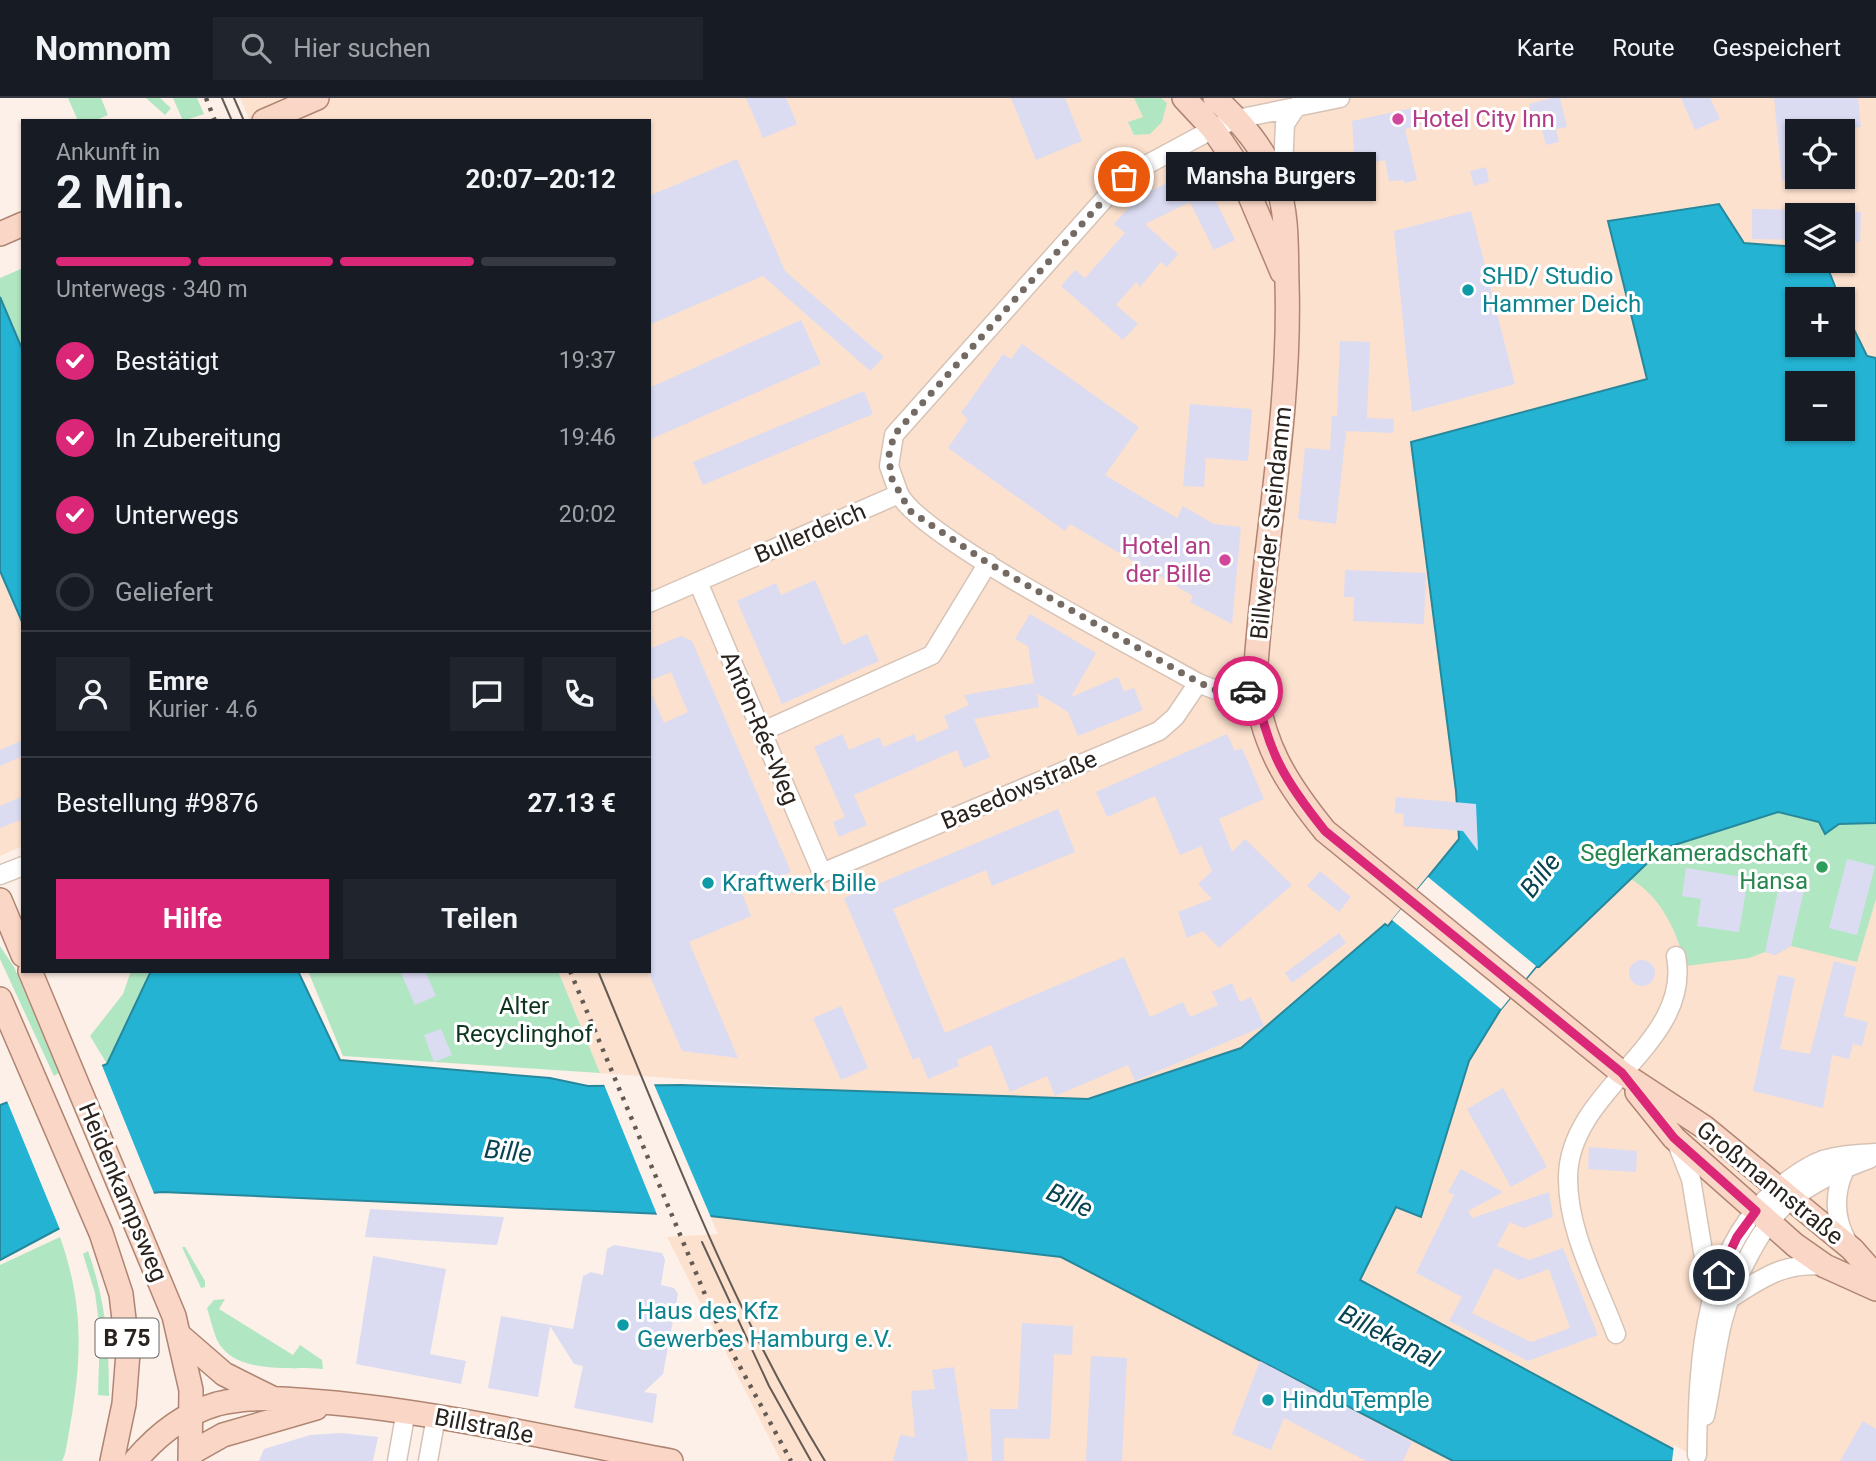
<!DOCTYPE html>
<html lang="de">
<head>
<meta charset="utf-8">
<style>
  body { margin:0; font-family:Roboto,sans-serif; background:#20242c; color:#f1f3f6; height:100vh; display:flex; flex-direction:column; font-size:26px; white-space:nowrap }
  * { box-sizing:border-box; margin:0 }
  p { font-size:23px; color:#9ea1a6 }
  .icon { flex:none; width:38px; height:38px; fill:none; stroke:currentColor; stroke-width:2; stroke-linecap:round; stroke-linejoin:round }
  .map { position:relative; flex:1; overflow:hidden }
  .details { position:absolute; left:21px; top:21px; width:630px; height:854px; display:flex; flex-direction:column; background:#171b24; border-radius:0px; box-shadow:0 2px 5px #0004 }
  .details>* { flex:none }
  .fabs { position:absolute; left:1785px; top:21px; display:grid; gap:14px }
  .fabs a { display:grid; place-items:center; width:70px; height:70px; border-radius:0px; background:#171b24; box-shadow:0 2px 5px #0004; font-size:35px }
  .pin { position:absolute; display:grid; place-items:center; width:60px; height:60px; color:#fff; margin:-30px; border:4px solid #fff; border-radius:50%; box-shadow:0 2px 7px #0007 }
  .courier { position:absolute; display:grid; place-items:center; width:70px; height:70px; margin:-35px; border:5px solid #db2777; border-radius:50%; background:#fff; color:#222; box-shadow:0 2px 9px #0007 }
  .bubble { position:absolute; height:49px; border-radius:0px; background:#171b24; box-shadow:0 2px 5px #0004; font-size:23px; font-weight:700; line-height:49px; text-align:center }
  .head em { font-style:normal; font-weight:700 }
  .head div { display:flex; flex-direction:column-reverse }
  .head { display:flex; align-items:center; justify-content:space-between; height:119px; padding:0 35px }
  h1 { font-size:46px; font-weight:700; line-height:52px }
  .bar { display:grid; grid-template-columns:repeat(4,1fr); gap:10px 7px; align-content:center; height:84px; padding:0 35px }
  .bar i { height:9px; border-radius:5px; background:#363941 }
  .bar .selected { background:#db2777 }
  .bar p { grid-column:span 4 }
  .line { display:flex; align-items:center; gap:18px; padding:0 35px; border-top:2px solid #363941 }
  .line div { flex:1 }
  .round { display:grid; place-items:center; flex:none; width:74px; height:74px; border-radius:0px; background:#20242c }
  ol { padding:0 35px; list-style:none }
  li { display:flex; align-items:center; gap:21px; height:77px }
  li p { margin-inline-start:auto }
  li .icon { padding:7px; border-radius:50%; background:#db2777; color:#fff; stroke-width:4 }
  li:last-child { color:#9ea1a6 }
  li i { width:38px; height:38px; border:4px solid #363941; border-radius:50% }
  .action { display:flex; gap:14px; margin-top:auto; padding:14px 35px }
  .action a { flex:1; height:80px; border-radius:0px; background:#db2777; color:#fff; font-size:28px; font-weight:700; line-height:80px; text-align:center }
  .action a+a { background:#20242c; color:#f1f3f6 }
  header { display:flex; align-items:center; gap:42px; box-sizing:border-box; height:98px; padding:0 35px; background:#171b24; border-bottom:2px solid #363941 }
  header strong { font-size:33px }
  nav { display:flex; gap:38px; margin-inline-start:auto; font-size:24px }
  .search { width:490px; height:63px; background:#20242c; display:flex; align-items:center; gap:18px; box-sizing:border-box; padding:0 24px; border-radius:0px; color:#9ea1a6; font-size:26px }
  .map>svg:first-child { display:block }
  .built { fill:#fce1ce; fill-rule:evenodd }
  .green { fill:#b1e6c3 }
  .water { fill:#24b3d3; stroke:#26889c; stroke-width:2; fill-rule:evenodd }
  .pier { fill:#fcf0e8 }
  .building { fill:#dbdcf2; fill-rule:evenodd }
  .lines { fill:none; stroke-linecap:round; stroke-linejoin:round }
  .minor-casing { stroke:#d7c3b6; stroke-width:21 }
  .major-casing { stroke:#af8572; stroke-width:26 }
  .minor { stroke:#fff; stroke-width:18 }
  .major { stroke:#fad6c6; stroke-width:23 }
  .tram { stroke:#635a54; stroke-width:2 }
  .rail { stroke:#635a54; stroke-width:4.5; stroke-dasharray:3.5 7; stroke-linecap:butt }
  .done { stroke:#746a64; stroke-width:7; stroke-dasharray:0 12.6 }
  .route { stroke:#db2777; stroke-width:9 }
  .hotel-dot { fill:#d1479c; stroke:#fff; stroke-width:2.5 }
  .culture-dot { fill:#0f9aa8; stroke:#fff; stroke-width:2.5 }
  .leisure-dot { fill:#2e9e5b; stroke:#fff; stroke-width:2.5 }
  .labels { text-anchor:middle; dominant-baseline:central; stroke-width:6; stroke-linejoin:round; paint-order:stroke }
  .shield { fill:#fff; stroke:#6a6461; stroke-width:2 }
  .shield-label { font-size:23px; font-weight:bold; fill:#2a221d }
  .hotel-label { font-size:24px; fill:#b23c85; stroke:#fff; text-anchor:start }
  .culture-label { font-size:24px; fill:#0d838f; stroke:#fff; text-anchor:start }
  .street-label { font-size:24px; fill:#2a221d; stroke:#fff }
  .leisure-label { font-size:24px; fill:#27864d; stroke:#fff; text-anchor:end }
  .park-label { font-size:24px; fill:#0d351f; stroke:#fff }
  .water-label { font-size:26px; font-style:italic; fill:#074350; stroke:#fff }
</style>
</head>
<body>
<header>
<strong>Nomnom</strong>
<div class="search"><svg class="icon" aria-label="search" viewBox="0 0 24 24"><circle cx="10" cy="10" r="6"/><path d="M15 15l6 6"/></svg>Hier suchen</div>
<nav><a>Karte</a><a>Route</a><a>Gespeichert</a></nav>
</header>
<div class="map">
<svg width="1876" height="1363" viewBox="0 0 1876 1363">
  <rect width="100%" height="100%" fill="#fcf0e8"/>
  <path class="built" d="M240,0H1876V261L1867,258L1826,163H1843V117H1797V149L1744,145L1648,281L1411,344L1456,693L1459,741L1387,829L1385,827L1241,950L1088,1001L820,991L600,975L558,873H649V23H250ZM1797,33H1843V79H1797Z
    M0,473L23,526V748L0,758Z
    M1819,724L1876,725V1363H1695L1360,1183L1396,1109L1421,1119L1469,963L1501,911L1536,868L1539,869L1662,751Z
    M710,1118L1061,1159L1453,1363H781L667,1139L718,1136Z"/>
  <path class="green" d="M68,0H101L108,17L94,23H78Z
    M146,0H160L171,10L165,17Z
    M173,0H197L204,16L183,23Z
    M1134,0H1161L1167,5L1162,24L1150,36L1134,37L1128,24L1143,19Z
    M23,170V252L0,199V180Z
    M1778,714L1819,724L1876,725V801L1857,864L1791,848L1775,857L1765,854L1749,860L1686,868C1676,833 1663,801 1631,781L1662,751Z
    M0,848L14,869L59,975L54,978L0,861Z
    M131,873H151L107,966L90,938L123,896Z
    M308,873H558L600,975L343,958Z
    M60,1139C88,1218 80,1277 65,1356L62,1363H0V1167Z
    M182,1149H185L205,1183V1189L201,1190Z
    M88,1153C106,1204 109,1245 109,1298L98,1297L100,1233L95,1195L83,1156Z
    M225,1201L219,1211L293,1257L300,1247L322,1262L323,1271C291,1269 234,1277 217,1242C213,1232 210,1220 207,1210L214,1202Z"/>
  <path class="water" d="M1719,106L1744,145L1797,149V163H1825L1840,201H1797V247H1843V209L1867,258L1876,260V725L1839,726L1825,736L1819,724L1778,714L1662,751L1539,869H1536L1501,911L1469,963L1421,1119L1396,1109L1360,1182L1695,1363H1453L1061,1159L710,1118L162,1094L120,1098L0,1162V1007L107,966L151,873H298L340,962L550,980L588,988L681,987L1088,1001L1241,950L1385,826L1388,828L1459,741L1456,693L1411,344L1647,281L1608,123ZM1797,285H1843V331H1797Z
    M0,199L23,253V526L0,473Z"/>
  <path class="pier" d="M1428,779L1536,868L1501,911L1392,822Z
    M101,965L155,1098L121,1101L61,1134L7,1003Z
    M603,984H653L712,1122L658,1119Z
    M1674,1347L1697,1360L1698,1363H1672Z"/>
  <path class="building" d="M746,0H786L797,26L763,40Z
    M1011,0H1065L1082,43L1036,62Z
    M1552,0H1560L1567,29L1556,31L1559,44L1546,47L1540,25L1534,27L1529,6Z
    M1681,0H1710L1720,21L1695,32Z
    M1774,0H1858L1861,29L1849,30V33H1797V81L1782,83Z
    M1417,9L1421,27L1405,31L1417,82L1404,85V82L1389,83L1385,62L1355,68L1352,23Z
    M737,61L785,173L884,259L870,273L763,178L649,227V98Z
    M1199,69L1235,142L1214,152L1190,104L1145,126L1178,156L1167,169L1161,164L1140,189L1136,184L1116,207L1138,226L1123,242L1061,188L1075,172L1085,180L1125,135L1114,126L1138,99Z
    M1486,69L1489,84L1474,88L1470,73Z
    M1752,111L1797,112V142L1752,141Z
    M1471,113L1515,286L1412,314L1394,133Z
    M1843,114H1861L1860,144L1843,143Z
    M801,222L821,266L649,342V290Z
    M1340,243L1370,244L1367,320L1394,321L1393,335L1346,333L1336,426L1298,421L1305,350L1330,352L1332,318H1337Z
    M1022,246L1139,329L1105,377L1177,420L1183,408L1214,426L1241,429L1232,526L1190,504L1193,498L1070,426L1065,433L948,350L968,321L961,315L1003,256L1011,261Z
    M864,293L873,316L703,387L693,364Z
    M1190,306L1252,311L1248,363L1206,360L1204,389L1183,388Z
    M1345,472L1426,475L1424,526L1353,523L1354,499H1344Z
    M815,482L843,547L867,536L879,563L782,606L737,503L776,485L781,497Z
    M1030,516L1096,555L1071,599L1118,579L1124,593L1134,590L1143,612L1078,638L1068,614L1037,595L1039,609L974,621L990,659L964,670L957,652L854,697L867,727L839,739L833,724L845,719L814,649L842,636L849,652L879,639L884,649L914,636L917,644L949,630L944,618L969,607L964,597L1034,585L1028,548L1015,541Z
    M681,538L692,543L791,774L742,795L751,818L689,844L738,960L682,953L649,876V590L664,625L688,614L671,574L649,583V551Z
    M1227,636L1235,653L1242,650L1264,701L1219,721L1232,754L1245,741L1292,787L1219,850L1203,833L1187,840L1178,814L1212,801L1198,786L1212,773L1201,748L1180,757L1155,698L1107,719L1096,694Z
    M23,642V658L0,668V652Z
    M23,698V721L0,730V708Z
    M1396,699L1476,706L1478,753L1463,733L1403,728L1404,716L1394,715Z
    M1058,711L1075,754L992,788L986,772L893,811L945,935L1124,859L1150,919L1183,904L1190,919L1218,907L1212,894L1232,885L1240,904L1251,899L1264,928L1135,983L1128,967L1055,998L1047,978L1010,994L991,947L957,962L959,968L928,981L919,959L913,962L844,800Z
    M1847,761L1875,768L1857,837L1829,830Z
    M1686,770L1748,780L1739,834L1697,828L1701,801L1682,798Z
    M1320,773L1351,799L1339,814L1307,788Z
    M1781,779L1806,784L1791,848L1775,857L1765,854Z
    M1339,835L1346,845L1292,885L1285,875Z
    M1629 875a13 13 0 1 1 26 0a13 13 0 1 1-26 0Z
    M1834,863L1856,869L1844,918L1868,924L1862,948L1853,946L1849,961L1832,957L1823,1010L1753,993L1778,877L1795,880L1780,951L1810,956Z
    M400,873H425L436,898L415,907Z
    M841,908L868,970L841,982L813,920Z
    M441,931L452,957L434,964L424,937Z
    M1503,990L1547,1069L1511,1089L1467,1011Z
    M1589,1049L1637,1053L1636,1074L1588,1071Z
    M1461,1071L1503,1094L1468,1113L1472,1120L1549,1094L1553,1119L1523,1130L1510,1124L1497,1148L1529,1162L1563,1150L1598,1237L1528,1263L1449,1223L1462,1199L1416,1175L1454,1097L1448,1094ZM1495,1170L1519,1182L1549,1171L1570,1230L1531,1244L1472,1215Z
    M370,1111L504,1119L497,1147L365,1139Z
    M614,1147L662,1155L665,1162L661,1187L674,1190L678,1196L663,1276L644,1294L657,1296L653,1325L574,1310L583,1268L574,1266L550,1228L538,1299L488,1290L501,1218L573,1231L583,1178L591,1174L603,1177L607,1151Z
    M373,1158L446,1171L430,1256L466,1263L461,1286L356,1266Z
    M1022,1225L1073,1228L1072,1257L1054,1256L1050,1341L1004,1340V1363H992L990,1311H1018Z
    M1091,1258L1127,1260L1122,1363H1086Z
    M1260,1263L1412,1344L1403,1363H1366L1284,1320L1271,1352L1232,1336Z
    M954,1269L968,1363H893L900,1337L915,1339L911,1293L935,1291L932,1272Z
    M1863,1323L1876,1331V1363H1840Z
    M342,1335L378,1339L373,1363H259L264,1351L310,1337Z"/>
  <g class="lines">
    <g class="minor-casing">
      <path id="minor" d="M1282,91L1285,26L1297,8
        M899,396L889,368L894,337L1124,79L1213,31L1237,21L1340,0
        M698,484L822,775L1159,633L1175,619L1198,585
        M649,505L899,396C922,441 1143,553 1198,585L1216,592H1256
        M761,634L932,557L988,465
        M0,777L23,768
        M1676,1043L1691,1081L1710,1196
        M1845,1071C1833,1097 1834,1121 1848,1145
        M1731,1200C1762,1180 1786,1163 1825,1168
        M1616,1236C1597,1185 1567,1133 1568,1078C1570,990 1693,946 1676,858
        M1705,1318C1712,1286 1715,1253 1723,1222C1733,1185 1761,1124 1792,1101C1814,1084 1844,1070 1869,1061
        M1697,1357C1698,1263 1702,1144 1787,1083C1798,1075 1809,1067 1823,1062C1840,1057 1858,1056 1876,1055
        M397,1363L406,1313
        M428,1363L436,1319"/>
    </g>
    <g class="major-casing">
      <path id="major" d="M1184,0L1213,31L1236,65L1282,174
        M1215,0C1241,24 1265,51 1277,85C1288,117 1286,152 1287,185C1291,318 1263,449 1255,581C1260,644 1286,685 1325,733L1622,975L1704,1029L1852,1151L1876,1178
        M264,23L317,0
        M0,136L23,126
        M0,802L23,857
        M30,873L174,1218L191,1292L190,1363
        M0,901L101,1135L121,1196L128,1255L124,1306L112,1363
        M1637,994L1674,1040L1795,1147L1825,1168L1876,1191
        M179,1237L224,1276L270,1299
        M191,1355L223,1337L316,1310
        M135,1363C157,1337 183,1316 217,1306C252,1297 288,1301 323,1304C440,1314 556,1342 671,1363"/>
    </g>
    <use href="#minor" class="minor"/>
    <use href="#major" class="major"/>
    <path class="tram" d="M222,0L232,23
      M234,0L244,23
      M598,873C667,1038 731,1210 825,1363
      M702,1144L769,1288L811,1363"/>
    <path class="rail" d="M206,0L215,23
      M570,873L719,1230L791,1363"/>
  </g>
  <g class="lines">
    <path class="done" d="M1124,79L894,337L889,357L891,379L910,413L988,465L1198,584L1216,592L1248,593"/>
    <path class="route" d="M1248,593L1256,592C1268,655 1285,683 1325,733L1622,975L1674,1040L1756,1113L1737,1139L1719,1177"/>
  </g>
  <g class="hotel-dot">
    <circle cx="1398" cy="21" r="7"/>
    <circle cx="1225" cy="462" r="7"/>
  </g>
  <g class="culture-dot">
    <circle cx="1468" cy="192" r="7"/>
    <circle cx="708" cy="785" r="7"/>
    <circle cx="623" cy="1227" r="7"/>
    <circle cx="1268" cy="1302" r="7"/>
  </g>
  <circle class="leisure-dot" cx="1822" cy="769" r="7"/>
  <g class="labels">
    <rect class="shield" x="95.5" y="1220.5" width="63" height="39" rx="5"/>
    <g class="shield-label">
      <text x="127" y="1240">B 75</text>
    </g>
    <g class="hotel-label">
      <text x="1412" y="21">Hotel City Inn</text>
      <text x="1211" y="448" text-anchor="end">Hotel an<tspan x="1211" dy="28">der Bille</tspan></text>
    </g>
    <g class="culture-label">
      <text x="1482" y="178">SHD/ Studio<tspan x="1482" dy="28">Hammer Deich</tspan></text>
      <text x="722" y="785">Kraftwerk Bille</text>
      <text x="637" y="1213">Haus des Kfz<tspan x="637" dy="28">Gewerbes Hamburg e.V.</tspan></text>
      <text x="1282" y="1302">Hindu Temple</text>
    </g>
    <g class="street-label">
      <text transform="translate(1271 425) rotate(-84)">Billwerder Steindamm</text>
      <text transform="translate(810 435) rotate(-23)">Bullerdeich</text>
      <text transform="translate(760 630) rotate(67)">Anton-Rée-Weg</text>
      <text transform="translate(1019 692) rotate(-23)">Basedowstraße</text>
      <text transform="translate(1770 1085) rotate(39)">Großmannstraße</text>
      <text transform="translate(123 1094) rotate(67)">Heidenkampsweg</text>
      <text transform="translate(484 1328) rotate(11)">Billstraße</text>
    </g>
    <g class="leisure-label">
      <text x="1808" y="755">Seglerkameradschaft<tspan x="1808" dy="28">Hansa</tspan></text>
    </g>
    <g class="park-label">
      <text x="524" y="908">Alter<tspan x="524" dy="28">Recyclinghof</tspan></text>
    </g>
    <g class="water-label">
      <text transform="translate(1540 777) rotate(-52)">Bille</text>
      <text transform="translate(508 1053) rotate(6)">Bille</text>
      <text transform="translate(1070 1102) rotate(25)">Bille</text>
      <text transform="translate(1389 1238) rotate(27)">Billekanal</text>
    </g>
  </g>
</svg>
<div class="fabs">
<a><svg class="icon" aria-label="locate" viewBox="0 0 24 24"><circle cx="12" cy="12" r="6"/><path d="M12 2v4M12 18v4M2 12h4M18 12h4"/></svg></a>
<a><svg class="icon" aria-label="layers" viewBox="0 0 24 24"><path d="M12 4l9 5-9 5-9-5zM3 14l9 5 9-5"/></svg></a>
<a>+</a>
<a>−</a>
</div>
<div class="pin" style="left:1124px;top:79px;background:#ea580c"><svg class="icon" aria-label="bag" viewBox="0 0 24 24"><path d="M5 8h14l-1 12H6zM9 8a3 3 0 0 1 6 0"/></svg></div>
<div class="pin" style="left:1719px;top:1177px;background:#1f2937"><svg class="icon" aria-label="home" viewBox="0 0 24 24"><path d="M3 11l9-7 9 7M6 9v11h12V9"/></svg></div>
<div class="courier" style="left:1248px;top:593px"><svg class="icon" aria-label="car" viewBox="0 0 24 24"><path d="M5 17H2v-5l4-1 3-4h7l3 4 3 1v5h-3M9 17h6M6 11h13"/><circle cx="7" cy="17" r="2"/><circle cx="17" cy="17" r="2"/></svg></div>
<div class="bubble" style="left:1166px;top:54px;width:210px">Mansha Burgers</div>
<section class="details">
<div class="head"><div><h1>2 Min.</h1><p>Ankunft in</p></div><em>20:07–20:12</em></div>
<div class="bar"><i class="selected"></i><i class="selected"></i><i class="selected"></i><i></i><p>Unterwegs · 340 m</p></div>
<ol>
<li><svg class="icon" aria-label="check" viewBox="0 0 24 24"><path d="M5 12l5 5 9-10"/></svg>Bestätigt<p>19:37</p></li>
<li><svg class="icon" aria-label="check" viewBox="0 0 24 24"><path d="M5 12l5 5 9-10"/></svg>In Zubereitung<p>19:46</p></li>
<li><svg class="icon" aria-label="check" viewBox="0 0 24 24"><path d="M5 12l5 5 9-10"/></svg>Unterwegs<p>20:02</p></li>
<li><i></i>Geliefert</li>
</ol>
<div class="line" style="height:126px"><a class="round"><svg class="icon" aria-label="person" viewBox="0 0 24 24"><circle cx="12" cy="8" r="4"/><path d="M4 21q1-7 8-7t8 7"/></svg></a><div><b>Emre</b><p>Kurier · 4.6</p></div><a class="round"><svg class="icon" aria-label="chat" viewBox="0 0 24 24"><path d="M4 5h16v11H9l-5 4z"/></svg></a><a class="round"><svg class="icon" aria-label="phone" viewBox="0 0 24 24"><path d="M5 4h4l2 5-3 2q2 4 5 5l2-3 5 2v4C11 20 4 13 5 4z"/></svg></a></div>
<div class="line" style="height:91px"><div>Bestellung #9876</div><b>27.13 €</b></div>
<div class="action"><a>Hilfe</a><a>Teilen</a></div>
</section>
</div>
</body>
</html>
